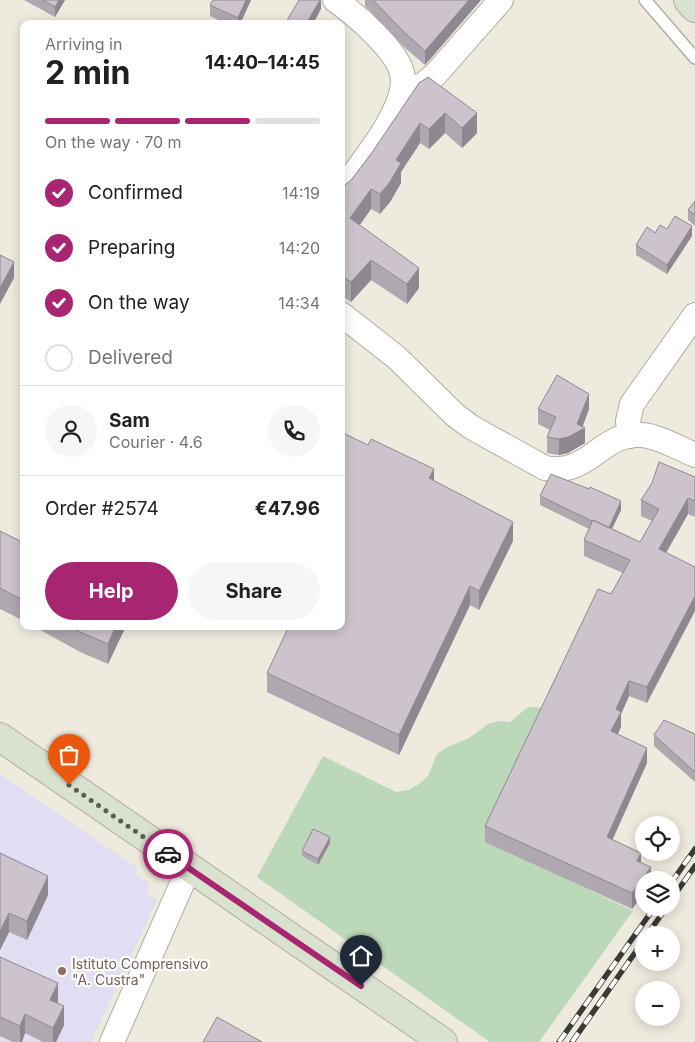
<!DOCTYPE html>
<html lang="en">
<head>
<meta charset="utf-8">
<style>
  body { margin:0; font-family:Inter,sans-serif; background:#f6f6f6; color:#202124; height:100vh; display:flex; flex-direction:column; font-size:19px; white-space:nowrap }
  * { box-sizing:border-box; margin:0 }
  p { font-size:16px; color:#757577 }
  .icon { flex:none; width:28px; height:28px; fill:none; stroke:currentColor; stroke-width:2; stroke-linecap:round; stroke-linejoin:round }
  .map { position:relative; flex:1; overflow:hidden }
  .side { position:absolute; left:20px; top:20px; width:325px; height:610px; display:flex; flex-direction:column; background:#fff; border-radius:10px; box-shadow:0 2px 12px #0003 }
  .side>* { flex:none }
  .fabs { position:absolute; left:635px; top:816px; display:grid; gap:10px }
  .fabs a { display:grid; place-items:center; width:45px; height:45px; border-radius:50%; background:#fff; box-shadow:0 2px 12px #0003; font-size:25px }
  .pin { position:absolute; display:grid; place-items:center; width:42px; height:42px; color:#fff; margin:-51px -21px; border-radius:50% 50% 50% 0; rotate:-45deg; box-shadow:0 0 5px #0007 }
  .pin .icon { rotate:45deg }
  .courier { position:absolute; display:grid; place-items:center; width:50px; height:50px; margin:-25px; border:4px solid #a82571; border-radius:50%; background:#fff; color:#222; box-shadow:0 1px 6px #0007 }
  .overview em { font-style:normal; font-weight:700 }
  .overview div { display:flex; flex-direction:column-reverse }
  .overview { display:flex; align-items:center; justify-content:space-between; height:85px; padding:0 25px }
  h1 { font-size:32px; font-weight:700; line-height:38px }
  .bar { display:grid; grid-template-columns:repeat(4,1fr); gap:8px 5px; align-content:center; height:60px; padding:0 25px }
  .bar i { height:6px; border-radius:4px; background:#e0e0e0 }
  .bar .active { background:#a82571 }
  .bar p { grid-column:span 4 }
  .line { display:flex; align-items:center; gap:12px; padding:0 25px; border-top:1px solid #e0e0e0 }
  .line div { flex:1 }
  .round { display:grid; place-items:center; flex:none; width:52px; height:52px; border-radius:26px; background:#f6f6f6 }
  ol { padding:0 25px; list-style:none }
  li { display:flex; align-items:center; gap:15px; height:55px }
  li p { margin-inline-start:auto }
  li .icon { padding:5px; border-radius:50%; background:#a82571; color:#fff; stroke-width:4 }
  li:last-child { color:#757577 }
  li i { width:28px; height:28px; border:2px solid #e0e0e0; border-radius:50% }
  .button { display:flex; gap:10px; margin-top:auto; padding:10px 25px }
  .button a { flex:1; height:58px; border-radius:30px; background:#a82571; color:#fff; font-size:20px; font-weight:700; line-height:58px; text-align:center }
  .button a+a { background:#f6f6f6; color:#202124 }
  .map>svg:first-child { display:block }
  .education { fill:#e1ddf3 }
  .green { fill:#bbd9b8 }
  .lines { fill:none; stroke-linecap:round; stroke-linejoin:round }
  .lane-casing { stroke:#b2ada2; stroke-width:14 }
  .street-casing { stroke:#b2ada2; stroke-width:26 }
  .secondary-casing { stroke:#b2ada2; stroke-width:30 }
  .lane { stroke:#fff; stroke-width:11 }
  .street { stroke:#fff; stroke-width:24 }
  .secondary { stroke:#d8e2cf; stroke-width:28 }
  .rail-casing { stroke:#3b3a34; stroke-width:5.5 }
  .rail { stroke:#fff; stroke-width:4; stroke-dasharray:11; stroke-linecap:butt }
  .wall { fill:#afa8b0 }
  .shaded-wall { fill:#8f8890 }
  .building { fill:#ccc3cd; stroke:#8f8890 }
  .done { stroke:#5d5b54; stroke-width:5; stroke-dasharray:0 9 }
  .route { stroke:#a82571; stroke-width:6 }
  .education-dot { fill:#8d6e63; stroke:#fff; stroke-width:2 }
  .labels { text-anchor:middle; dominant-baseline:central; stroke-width:4.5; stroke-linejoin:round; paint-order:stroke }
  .education-label { font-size:14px; fill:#785e54; stroke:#fff; text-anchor:start }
</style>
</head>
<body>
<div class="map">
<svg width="695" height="1042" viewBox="0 0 695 1042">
  <rect width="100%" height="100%" fill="#efeade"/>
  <path class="education" d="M0,774L137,868L134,874L150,884L146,894L157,900L91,1042H0Z"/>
  <path class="green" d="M528,707L548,708L489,841L633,911L539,1042H490L257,877L323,756L396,792L408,790L419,784L428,776L437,754L447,747L469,738L488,724L499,721L510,722Z"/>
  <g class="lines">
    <g class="lane-casing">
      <path id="lane" d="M645,0L695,58"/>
    </g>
    <g class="street-casing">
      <path id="street" d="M335,0C355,14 396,49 402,73C410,106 360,165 341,191
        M402,94L424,84L435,75L501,0
        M341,314L396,357L455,415L471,427L545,468C589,477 601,432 641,435C659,436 678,448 695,455
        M630,436L628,421L632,404L695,315
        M112,1042L189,868"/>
    </g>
    <g class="secondary-casing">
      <path id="secondary" d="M688,0L695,8
        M0,737L443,1042"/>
    </g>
    <use href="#lane" class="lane"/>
    <use href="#street" class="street"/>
    <use href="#secondary" class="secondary"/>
    <g class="rail-casing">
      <path id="rail" d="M671,883L695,849
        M671,900L695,866
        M647,935L666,908
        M559,1042L654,908
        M572,1042L644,940"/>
    </g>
    <use href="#rail" class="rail"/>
  </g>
  <path class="wall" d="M24,0H65L55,17Z
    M251,0L240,24H227L210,16V5Z
    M365,0H481L425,65L404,47L365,6Z
    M428,77L477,133L462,148L445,133L429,149L420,143L401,172V183L390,202L380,214L371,209L360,225L419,288L407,304L371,280L351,302L341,295V190L352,179Z
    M695,201V226L688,220V210Z
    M667,229L692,236L667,274L636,255V245L655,233Z
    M538,409H589L583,426L585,443L568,453L559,455L547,453V437L550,430L538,424Z
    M368,445L434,480L513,541L479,610L470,605L399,755L267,692V673L341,626Z
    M695,477V517L688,514L666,553L647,703L629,696L621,714V727L618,734L647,763L612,839L641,863L651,880L632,909L485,842V826L623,573L584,556V540L589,529L540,505V496L621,510L612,529L640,542L652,521L641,516V500Z
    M0,531L24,543V621L0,609Z
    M33,626H126L108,664L80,652Z
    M695,734V782L654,746V735Z
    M330,843L318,865L302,856V851Z
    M0,853L48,895L27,940L9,932L0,950Z
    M0,957L58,1002V1004L64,1025L56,1042H43L25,1033L22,1042H13L0,1036Z"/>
  <path class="shaded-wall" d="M59,0H65L55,17V7Z
    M246,0H251L240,24H238V18Z
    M320,0H321V9L313,24H306Z
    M469,0H481L425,65V51Z
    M343,85V94L341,98V89Z
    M445,113V133L429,149V129Z
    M477,113V133L462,148V128Z
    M420,123V143L401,172V183L390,202L380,214V194L396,160Z
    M371,189V209L350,238V218Z
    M692,226V236L667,274V265Z
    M371,260V280L351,302V282Z
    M14,262V278L0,304V288Z
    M419,268V288L407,304V284Z
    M589,394V409L581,430L585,428V443L568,453L559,455V439L577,424Z
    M434,469V488L429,478Z
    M688,498V514L659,565V549Z
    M621,501V510L608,537V528Z
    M513,522V541L479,610V591Z
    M470,586V605L399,755V735Z
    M695,596V611L647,703V687Z
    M116,626H126L108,664V644Z
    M629,681V696L621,714V727L611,746V731L616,709Z
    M647,748V763L607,852V837Z
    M330,837V843L318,865V859Z
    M641,853V868L637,861Z
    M651,867V880H644V893L632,909V893Z
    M48,876V895L27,940V921Z
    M9,913V932L0,950V931Z
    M58,983V1002L50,1019V1000Z
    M64,1006V1025L56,1042H53V1028Z
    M25,1014V1033L22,1042H20V1026Z"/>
  <path class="building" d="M43,0H59L55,7Z
    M213,0H246L238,18L210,5Z
    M299,0H320L306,24H285Z
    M373,0H469L425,51L404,32Z
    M428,77L477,113L462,128L445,113L429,129L420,123L396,160L401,163L390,182L380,194L371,189L350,218L419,268L407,284L371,260L351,282L341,275V190L346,184L352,179L371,154L419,83Z
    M695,201V215L688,210Z
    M675,216L692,226L667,265L636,245L647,227L655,233L660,225L667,229Z
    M0,255L14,262L0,288Z
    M557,375L589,394L577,424L585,428L568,437L559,439L547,437L556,417L538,409Z
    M341,432L368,445L371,439L434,469L429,478L513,522L479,591L470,586L399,735L267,673L289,626H341Z
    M659,462L695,477V501L688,498L659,549L695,567V596L647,687L629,681L616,709L621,712L611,731L647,748L607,837L641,853L637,861L651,867L632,893L485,826L598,589L611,594L630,560L584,540L593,520L640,542L659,509L641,500L652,483Z
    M551,474L589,489L590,487L621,501L609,528L593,520L592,521L540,496Z
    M0,531L24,543V601L0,588Z
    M70,626H116L108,644L80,632Z
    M664,720L695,734V772L654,735Z
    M313,829L330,837L318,859L302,851Z
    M0,853L48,876L27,921L9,913L0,931Z
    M0,957L58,983L50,1000L64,1006L53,1028L25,1014L20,1026L0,1017Z
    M217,1017L262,1042H203Z"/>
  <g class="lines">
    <path class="done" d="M69,785L168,854"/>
    <path class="route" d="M168,854L361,986"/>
  </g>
  <circle class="education-dot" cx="62" cy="971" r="5"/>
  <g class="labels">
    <g class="education-label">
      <text x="72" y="963">Istituto Comprensivo<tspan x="72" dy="16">"A. Custra"</tspan></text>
    </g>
  </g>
</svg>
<div class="fabs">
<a><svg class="icon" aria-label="locate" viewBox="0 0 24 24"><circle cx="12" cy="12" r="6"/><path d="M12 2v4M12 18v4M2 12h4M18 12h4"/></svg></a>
<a><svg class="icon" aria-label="layers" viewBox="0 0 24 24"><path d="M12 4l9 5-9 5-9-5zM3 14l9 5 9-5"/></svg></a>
<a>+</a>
<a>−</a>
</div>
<div class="pin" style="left:69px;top:785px;background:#ea580c"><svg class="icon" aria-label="bag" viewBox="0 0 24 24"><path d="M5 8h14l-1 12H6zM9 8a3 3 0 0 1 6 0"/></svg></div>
<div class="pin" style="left:361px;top:986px;background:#1f2937"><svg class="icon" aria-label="home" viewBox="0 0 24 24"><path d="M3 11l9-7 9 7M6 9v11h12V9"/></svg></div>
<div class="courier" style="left:168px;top:854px"><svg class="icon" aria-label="car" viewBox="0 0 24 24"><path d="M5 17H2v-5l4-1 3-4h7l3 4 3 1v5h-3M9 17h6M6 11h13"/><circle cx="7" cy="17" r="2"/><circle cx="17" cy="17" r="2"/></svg></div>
<section class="side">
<div class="overview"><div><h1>2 min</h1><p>Arriving in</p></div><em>14:40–14:45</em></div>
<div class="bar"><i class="active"></i><i class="active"></i><i class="active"></i><i></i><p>On the way · 70 m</p></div>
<ol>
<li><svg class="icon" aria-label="check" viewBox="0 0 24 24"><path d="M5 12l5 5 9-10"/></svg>Confirmed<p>14:19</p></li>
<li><svg class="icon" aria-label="check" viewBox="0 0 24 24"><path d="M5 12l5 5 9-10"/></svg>Preparing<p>14:20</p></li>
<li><svg class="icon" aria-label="check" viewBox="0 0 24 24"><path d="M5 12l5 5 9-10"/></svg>On the way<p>14:34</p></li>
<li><i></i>Delivered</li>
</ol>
<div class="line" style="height:90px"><a class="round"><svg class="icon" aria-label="person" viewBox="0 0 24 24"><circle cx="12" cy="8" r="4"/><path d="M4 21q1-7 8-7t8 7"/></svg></a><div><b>Sam</b><p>Courier · 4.6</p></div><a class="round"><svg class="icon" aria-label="phone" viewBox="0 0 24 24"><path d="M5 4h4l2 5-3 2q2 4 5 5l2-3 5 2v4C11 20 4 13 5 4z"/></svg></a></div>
<div class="line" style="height:65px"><div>Order #2574</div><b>€47.96</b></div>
<div class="button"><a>Help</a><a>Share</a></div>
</section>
</div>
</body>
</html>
